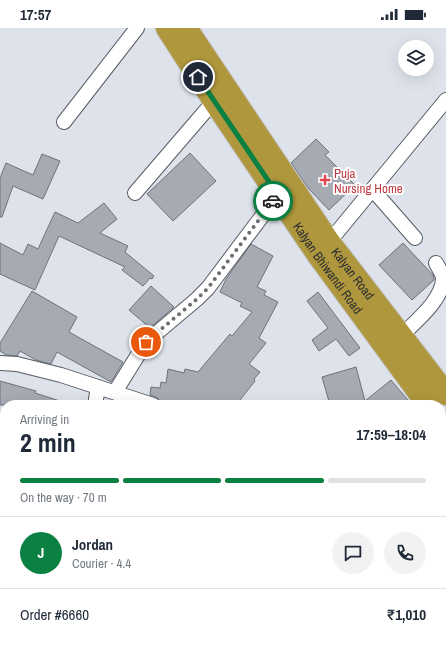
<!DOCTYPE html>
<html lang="en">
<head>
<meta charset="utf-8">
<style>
  body { margin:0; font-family:"Archivo Narrow",sans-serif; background:#f2f2f3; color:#1f2937; height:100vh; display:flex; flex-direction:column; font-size:15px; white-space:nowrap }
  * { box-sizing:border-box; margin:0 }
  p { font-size:13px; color:#747a83 }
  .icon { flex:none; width:22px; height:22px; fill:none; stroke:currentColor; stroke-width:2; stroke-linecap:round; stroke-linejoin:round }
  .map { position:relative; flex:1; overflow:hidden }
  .drawer { position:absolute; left:0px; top:372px; width:446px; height:248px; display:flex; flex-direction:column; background:#fff; border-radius:16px 16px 0 0; box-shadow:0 4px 16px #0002 }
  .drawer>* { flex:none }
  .buttons { position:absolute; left:398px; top:12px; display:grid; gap:8px }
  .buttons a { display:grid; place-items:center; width:36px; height:36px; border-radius:50%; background:#fff; box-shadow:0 4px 16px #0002; font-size:20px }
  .pin { position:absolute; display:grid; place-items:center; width:34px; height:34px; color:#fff; margin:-17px; border:2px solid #fff; border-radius:50%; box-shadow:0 1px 4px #0007 }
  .courier { position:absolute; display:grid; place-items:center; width:40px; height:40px; margin:-20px; border:3px solid #0b8043; border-radius:50%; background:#fff; color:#222; box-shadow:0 1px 5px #0007 }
  .overview em { font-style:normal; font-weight:700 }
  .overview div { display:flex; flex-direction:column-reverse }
  .overview { display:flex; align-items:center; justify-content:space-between; height:68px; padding:0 20px }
  h1 { font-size:26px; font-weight:700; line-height:30px }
  .bar { display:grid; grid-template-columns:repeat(4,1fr); gap:6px 4px; align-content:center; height:48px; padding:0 20px }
  .bar i { height:5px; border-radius:3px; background:#e0e1e3 }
  .bar .active { background:#0b8043 }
  .bar p { grid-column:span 4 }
  .line { display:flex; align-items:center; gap:10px; padding:0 20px; border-top:1px solid #e0e1e3 }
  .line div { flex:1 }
  .round { display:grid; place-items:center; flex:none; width:42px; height:42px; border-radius:21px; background:#f2f2f3 }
  .status { display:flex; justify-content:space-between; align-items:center; height:28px; padding:0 20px; background:#fff; direction:ltr }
  .status svg { height:11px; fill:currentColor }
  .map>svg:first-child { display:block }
  .building { fill:#a6aab2; stroke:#6e737a }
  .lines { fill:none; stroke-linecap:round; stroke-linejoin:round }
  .street-casing { stroke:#575b62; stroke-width:16 }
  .highway-casing { stroke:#c0c1c2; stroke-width:24 }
  .street { stroke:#fff; stroke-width:14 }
  .highway { stroke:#af973d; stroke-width:22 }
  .done { stroke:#6b6e73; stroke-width:4; stroke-dasharray:0 7.2 }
  .route { stroke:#0b8043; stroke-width:5 }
  .health-dot { fill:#e0444e; stroke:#fff; stroke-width:1.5 }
  .labels { text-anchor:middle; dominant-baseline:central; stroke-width:4; stroke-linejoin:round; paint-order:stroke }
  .health-label { font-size:13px; fill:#be3a42; stroke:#fff; text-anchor:start }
  .street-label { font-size:13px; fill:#2d2f33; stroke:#fff }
</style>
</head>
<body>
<div class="status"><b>17:57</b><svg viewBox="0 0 49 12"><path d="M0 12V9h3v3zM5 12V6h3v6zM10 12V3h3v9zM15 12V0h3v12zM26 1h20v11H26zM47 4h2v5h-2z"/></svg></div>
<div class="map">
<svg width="446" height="620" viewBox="0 0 446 620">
  <rect width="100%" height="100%" fill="#dee3eb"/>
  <path class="building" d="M316,111L329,124L325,127L355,157L329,182L308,160L291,135Z
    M190,125L216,153L173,193L147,166Z
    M42,126L60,133L43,171L13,158L2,189H0V150L6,135L33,147Z
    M104,175L117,191L100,205L128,218L125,224L154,248L152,251L150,250L143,258L122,242L125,239L59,208L35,262L0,246V215L23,227L28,216L38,221L55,184L78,195Z
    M403,215L433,247L434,250V252L412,272L379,237Z
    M251,216L273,228L257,259L266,263L264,267L278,274L259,310L266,315L249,336L260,344L254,351L255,353L236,377H179L160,373L156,369L150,367L151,359L160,360L161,354L166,355L168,341L184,345L185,341L198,344L230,306L232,308L252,284L240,278L242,275L220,264L226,251Z
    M151,258L174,279L150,300L129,282Z
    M32,263L77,289L69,304L123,334L111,354L57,324L51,336L36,332L20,323L17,328L6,327L0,323V315Z
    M318,264L360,320L349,328L336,311L319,323L312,312L328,300L307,273Z
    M356,339L365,373L391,352L412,377H330L322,349Z
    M0,353L36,363L35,365L63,374V377H0Z"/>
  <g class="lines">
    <g class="street-casing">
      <path id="street" d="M64,94L137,0
        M373,162L415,210
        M135,165L214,73
        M329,214L446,72
        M401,308C415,294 444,271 443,249C442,245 438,239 436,235
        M0,335L17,336L61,347L153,377
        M115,364L146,314L197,271L208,260L278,167
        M95,377L98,359
        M441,451L446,452
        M441,523L446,520
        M251,615V620"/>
    </g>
    <g class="highway-casing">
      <g id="highway">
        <path id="s1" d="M167,0L214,73L318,227L428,377"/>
        <path id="s2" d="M186,0L329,214L446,366"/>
        <path d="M441,394L446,401"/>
      </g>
    </g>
    <use href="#street" class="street"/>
    <use href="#highway" class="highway"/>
  </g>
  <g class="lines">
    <path class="done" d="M146,314L197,271L208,260L273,173"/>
    <path class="route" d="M198,49L278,167L273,173"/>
  </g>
  <path class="health-dot" d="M323 146h4v4h4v4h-4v4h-4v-4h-4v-4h4z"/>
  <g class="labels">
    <g class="health-label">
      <text x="334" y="145">Puja<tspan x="334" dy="15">Nursing Home</tspan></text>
    </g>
    <g class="street-label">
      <text stroke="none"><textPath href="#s1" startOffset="289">Kalyan Bhiwandi Road</textPath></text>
      <text stroke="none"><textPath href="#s2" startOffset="297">Kalyan Road</textPath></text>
    </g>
  </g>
</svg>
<div class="buttons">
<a><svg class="icon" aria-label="layers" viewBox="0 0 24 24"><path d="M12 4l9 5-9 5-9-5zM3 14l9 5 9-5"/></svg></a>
</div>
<div class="pin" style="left:146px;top:314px;background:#ea580c"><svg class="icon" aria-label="bag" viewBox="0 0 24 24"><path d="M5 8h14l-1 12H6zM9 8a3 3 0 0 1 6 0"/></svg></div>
<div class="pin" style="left:198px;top:49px;background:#1f2937"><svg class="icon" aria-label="home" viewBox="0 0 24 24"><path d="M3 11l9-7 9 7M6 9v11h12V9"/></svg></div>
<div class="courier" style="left:273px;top:173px"><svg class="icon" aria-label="car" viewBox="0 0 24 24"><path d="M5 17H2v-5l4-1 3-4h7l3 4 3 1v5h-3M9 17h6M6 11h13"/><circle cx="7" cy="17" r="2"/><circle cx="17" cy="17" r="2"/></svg></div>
<section class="drawer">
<div class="overview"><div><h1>2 min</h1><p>Arriving in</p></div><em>17:59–18:04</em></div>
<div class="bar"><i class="active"></i><i class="active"></i><i class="active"></i><i></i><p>On the way · 70 m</p></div>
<div class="line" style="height:72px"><b class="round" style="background:#0b8043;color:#fff">J</b><div><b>Jordan</b><p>Courier · 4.4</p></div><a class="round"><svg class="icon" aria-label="chat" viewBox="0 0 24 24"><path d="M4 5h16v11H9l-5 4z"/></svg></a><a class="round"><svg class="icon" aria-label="phone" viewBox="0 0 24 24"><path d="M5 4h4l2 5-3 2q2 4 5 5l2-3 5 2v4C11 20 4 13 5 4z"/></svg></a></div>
<div class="line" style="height:52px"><div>Order #6660</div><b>₹1,010</b></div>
</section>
</div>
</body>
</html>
